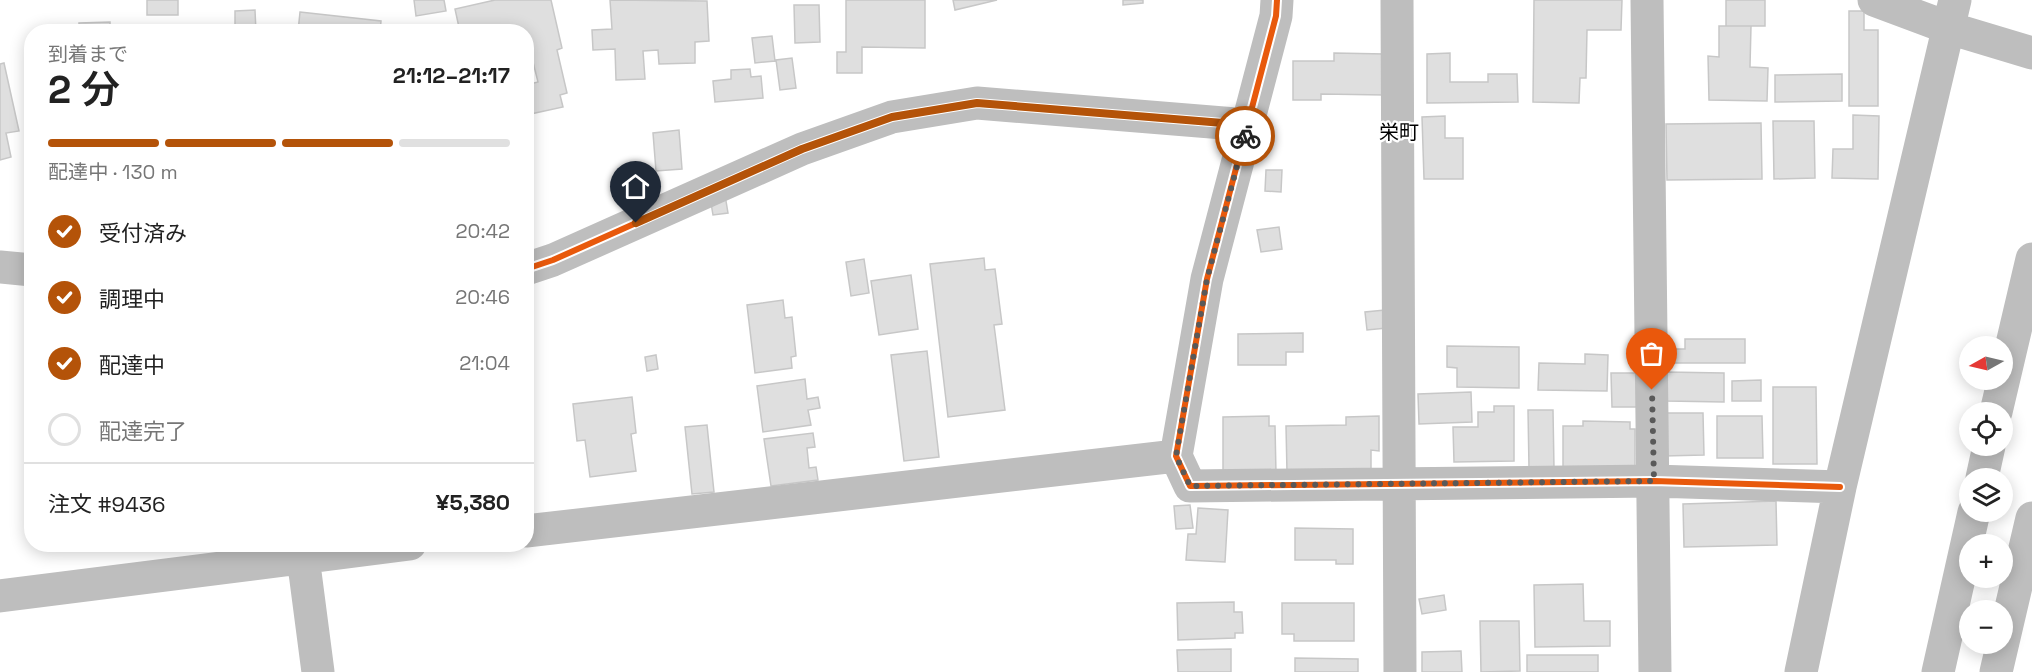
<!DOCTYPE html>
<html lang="ja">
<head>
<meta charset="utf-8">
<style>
  body { margin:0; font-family:"Space Grotesk","Noto Sans JP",sans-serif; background:#f2f2f2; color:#222; height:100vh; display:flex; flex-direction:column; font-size:22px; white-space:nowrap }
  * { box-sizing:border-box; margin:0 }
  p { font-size:20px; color:#767676 }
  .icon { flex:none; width:33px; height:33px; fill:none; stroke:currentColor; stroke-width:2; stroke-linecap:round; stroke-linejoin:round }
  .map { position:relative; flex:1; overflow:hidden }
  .sheet { position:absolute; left:24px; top:24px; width:510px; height:528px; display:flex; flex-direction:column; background:#fff; border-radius:24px; box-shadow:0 3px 15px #0003 }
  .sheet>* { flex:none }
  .needle { width:39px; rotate:262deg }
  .buttons { position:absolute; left:1959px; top:336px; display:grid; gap:12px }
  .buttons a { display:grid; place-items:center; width:54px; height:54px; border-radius:50%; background:#fff; box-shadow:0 3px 15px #0003; font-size:30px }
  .pin { position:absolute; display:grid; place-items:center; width:51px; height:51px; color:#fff; margin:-62px -26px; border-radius:50% 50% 50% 0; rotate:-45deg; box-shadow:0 0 6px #0007 }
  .pin .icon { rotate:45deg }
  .courier { position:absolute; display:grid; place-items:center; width:60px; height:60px; margin:-30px; border:4px solid #b45309; border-radius:50%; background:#fff; color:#222; box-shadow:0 2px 8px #0007 }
  .summary em { font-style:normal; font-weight:600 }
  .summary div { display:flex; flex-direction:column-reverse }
  .summary { display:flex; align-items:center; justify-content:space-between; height:102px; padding:0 24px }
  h1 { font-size:39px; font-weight:600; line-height:45px }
  .bar { display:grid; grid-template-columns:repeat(4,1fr); gap:9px 6px; align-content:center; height:72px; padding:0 24px }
  .bar i { height:8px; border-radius:4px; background:#e0e0e0 }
  .bar .on { background:#b45309 }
  .bar p { grid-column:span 4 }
  .line { display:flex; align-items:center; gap:15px; padding:0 24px; border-top:2px solid #e0e0e0 }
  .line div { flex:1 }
  ol { padding:0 24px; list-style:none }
  li { display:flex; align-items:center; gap:18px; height:66px }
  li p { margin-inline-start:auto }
  li .icon { padding:6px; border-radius:50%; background:#b45309; color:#fff; stroke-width:4 }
  li:last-child { color:#767676 }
  li i { width:33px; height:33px; border:3px solid #e0e0e0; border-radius:50% }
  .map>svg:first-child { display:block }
  .building { fill:#dfdfdf; stroke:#c7c7c7; stroke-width:1.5 }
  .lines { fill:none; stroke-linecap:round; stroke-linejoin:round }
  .minor { stroke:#bebebe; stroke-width:33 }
  .trunk { stroke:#bebebe; stroke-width:33 }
  .cycleway-casing { stroke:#fff; stroke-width:10 }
  .cycleway { stroke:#e8590c; stroke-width:6 }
  .done { stroke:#595959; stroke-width:6; stroke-dasharray:0 10.8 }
  .route { stroke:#b45309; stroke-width:8 }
  .labels { text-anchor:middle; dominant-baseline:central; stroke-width:4.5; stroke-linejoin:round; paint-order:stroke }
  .quarter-label { font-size:20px; fill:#000; stroke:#fff }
</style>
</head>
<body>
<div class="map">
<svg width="2032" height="672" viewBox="0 0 2032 672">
  <rect width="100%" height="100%" fill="#fff"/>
  <path class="building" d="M147,0H178V15H147Z
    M414,0H444L446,11L416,16Z
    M495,0H551L562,48L557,50L567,93L560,95L563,107L526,115V85L538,82L532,58L526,59V32H460L455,9Z
    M610,0L707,1L709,41L695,42V63L659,64L658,50L643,51L645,79L616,80L615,49L593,50L592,30L612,29Z
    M846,0H925V48L862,47V73H837V52H846Z
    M953,0H997L955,10Z
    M1123,0H1143V3L1123,5Z
    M1534,0H1622L1621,30H1587L1586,78H1580L1579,103L1533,102Z
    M1726,0H1765V26H1726Z
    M794,5H819L820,42L795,43Z
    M255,10L256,32H235V11Z
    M1849,11H1864V30H1878V106H1849Z
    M300,12L381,21L380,32H298Z
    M110,22V32H73L79,30V23Z
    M1719,26H1751L1750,67L1768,68L1767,101L1709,100L1708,56L1719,57Z
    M772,36L775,61L755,63L752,38Z
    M1334,53L1385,54V95L1321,94V100H1293V61H1334Z
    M1450,53V82H1488V74H1517L1518,102L1427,103V54Z
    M792,58L796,88L780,90L776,60Z
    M4,63L19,131L6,133L11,157L0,160V64Z
    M750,69L751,77L761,76L763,98L715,102L713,81L731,79V70Z
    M1842,74V101L1775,102V75Z
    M1853,115L1879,116L1878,179L1832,178L1833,149H1853Z
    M1445,116V138H1463V179H1424L1422,117Z
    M1773,121H1814L1815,178L1774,179Z
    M1761,123L1762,179L1667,180L1666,124Z
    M679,130L682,169L656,171L653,133Z
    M1266,170H1282L1281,192L1265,191Z
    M725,195L728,213L713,215L710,197Z
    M1279,227L1282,249L1261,252L1257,230Z
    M984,258L985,270L995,269L1002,324L994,325L1005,410L948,417L930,264Z
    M864,259L869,293L851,296L846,262Z
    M911,275L918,329L879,335L871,281Z
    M783,300L785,318L792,317L796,356L791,357L792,368L755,373L747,305Z
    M1395,309L1397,327L1367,330L1365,312Z
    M1303,333V352H1286V365H1238V334Z
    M1685,339H1745V363H1667V349H1685Z
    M1447,346L1519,347V388L1457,387V368L1447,367Z
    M927,351L939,457L904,461L891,355Z
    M1585,354L1608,355L1607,391L1538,390L1539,363L1585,364Z
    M656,355L658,369L647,371L645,357Z
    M1666,372L1724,373V402L1666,401Z
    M1611,373H1641L1640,407H1612Z
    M805,379L807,399L818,397L820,408L808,410L811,425L763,432L757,386Z
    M1761,380V401H1732V381Z
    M1773,387H1816L1817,464H1773Z
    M1471,392L1472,422L1419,424L1418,394Z
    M632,397L636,433L631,434L636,471L590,477L585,440L577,441L573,404Z
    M1494,406H1514V461L1454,462L1453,427H1478V412H1494Z
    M1528,410H1553L1554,468H1529Z
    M1665,413H1703L1704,455L1664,456Z
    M1269,416V426H1275L1276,474H1223V417Z
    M1379,416V451L1371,450V472L1287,473L1286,426L1346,425V417Z
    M1717,416H1762L1763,458H1717Z
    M1583,421L1630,422V429H1635V473L1563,468V426H1583Z
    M707,425L714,492L692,494L685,427Z
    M813,433L815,447L807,448L809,468L816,467L818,480L771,486L764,439Z
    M1776,501L1777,545L1684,547L1683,504Z
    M1190,505L1193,528L1176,529L1174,506Z
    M1198,508L1228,510L1225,562L1186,560L1188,534H1196Z
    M1295,528L1353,529V564H1336V560H1295Z
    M1583,584L1584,621H1610V646L1535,647L1534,585Z
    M1444,595L1446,610L1422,614L1419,599Z
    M1234,602V612H1242L1243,633H1235V638L1178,640L1177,603Z
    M1282,603H1354V641H1294V634H1282Z
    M1480,621H1519L1520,671L1481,672Z
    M1231,649V672H1178L1177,650Z
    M1461,651L1462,672H1422V652Z
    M1527,655H1598V672H1527Z
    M1295,658L1358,659V672H1295Z"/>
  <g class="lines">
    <path class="minor" d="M1277,0L1276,16L1207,279L1176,456L1190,486L1654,481L1840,487
      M1397,0L1400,672
      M1647,0L1655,672
      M1874,0L1949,28L2032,53
      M0,267L32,270
      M526,269L553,260L802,149L892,117L977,103L1248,125
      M526,531L1176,456
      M303,557L318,672
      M0,596L410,544
      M1801,672L1840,487L1955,0
      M1996,672L2032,518"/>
    <path class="trunk" d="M1996,412L2032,259
      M1982,478L1989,446
      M1938,672L1974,512"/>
    <g class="cycleway-casing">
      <path id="cycleway" d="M1277,0L1276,16L1207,279L1176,456L1190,486L1654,481L1840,487
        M526,269L553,260L802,149L892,117L977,103L1248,125"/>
    </g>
    <use href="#cycleway" class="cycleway"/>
  </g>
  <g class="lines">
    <path class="done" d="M1245,136L1207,279L1176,456L1190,486L1654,481L1652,390"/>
    <path class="route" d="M636,223L802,149L892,117L977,103L1248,125L1245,136"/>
  </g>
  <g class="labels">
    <g class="quarter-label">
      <text x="1399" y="132">栄町</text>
    </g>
  </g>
</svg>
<div class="buttons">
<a><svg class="needle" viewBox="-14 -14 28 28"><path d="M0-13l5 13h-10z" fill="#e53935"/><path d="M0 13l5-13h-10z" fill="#767676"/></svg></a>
<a><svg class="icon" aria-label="locate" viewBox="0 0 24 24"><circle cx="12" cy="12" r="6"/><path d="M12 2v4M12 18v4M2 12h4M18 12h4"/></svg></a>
<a><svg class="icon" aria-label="layers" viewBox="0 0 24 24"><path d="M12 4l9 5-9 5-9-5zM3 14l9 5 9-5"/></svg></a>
<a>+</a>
<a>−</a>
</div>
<div class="pin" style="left:1652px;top:390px;background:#ea580c"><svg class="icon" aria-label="bag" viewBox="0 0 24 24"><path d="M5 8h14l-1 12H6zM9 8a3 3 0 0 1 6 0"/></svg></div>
<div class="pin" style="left:636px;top:223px;background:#1f2937"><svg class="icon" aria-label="home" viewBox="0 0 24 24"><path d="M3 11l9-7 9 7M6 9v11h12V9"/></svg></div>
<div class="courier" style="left:1245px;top:136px"><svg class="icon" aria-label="bike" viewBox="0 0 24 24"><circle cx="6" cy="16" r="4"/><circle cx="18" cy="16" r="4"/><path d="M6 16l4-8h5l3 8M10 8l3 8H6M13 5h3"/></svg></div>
<section class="sheet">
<div class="summary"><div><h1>2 分</h1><p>到着まで</p></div><em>21:12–21:17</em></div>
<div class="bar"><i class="on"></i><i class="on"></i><i class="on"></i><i></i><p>配達中 · 130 m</p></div>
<ol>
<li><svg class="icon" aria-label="check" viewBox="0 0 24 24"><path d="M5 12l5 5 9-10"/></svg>受付済み<p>20:42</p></li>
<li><svg class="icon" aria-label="check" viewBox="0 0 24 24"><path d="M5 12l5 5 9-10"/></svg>調理中<p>20:46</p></li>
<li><svg class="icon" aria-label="check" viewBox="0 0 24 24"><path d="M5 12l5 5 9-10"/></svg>配達中<p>21:04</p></li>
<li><i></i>配達完了</li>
</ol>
<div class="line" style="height:78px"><div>注文 #9436</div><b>¥5,380</b></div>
</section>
</div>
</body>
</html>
